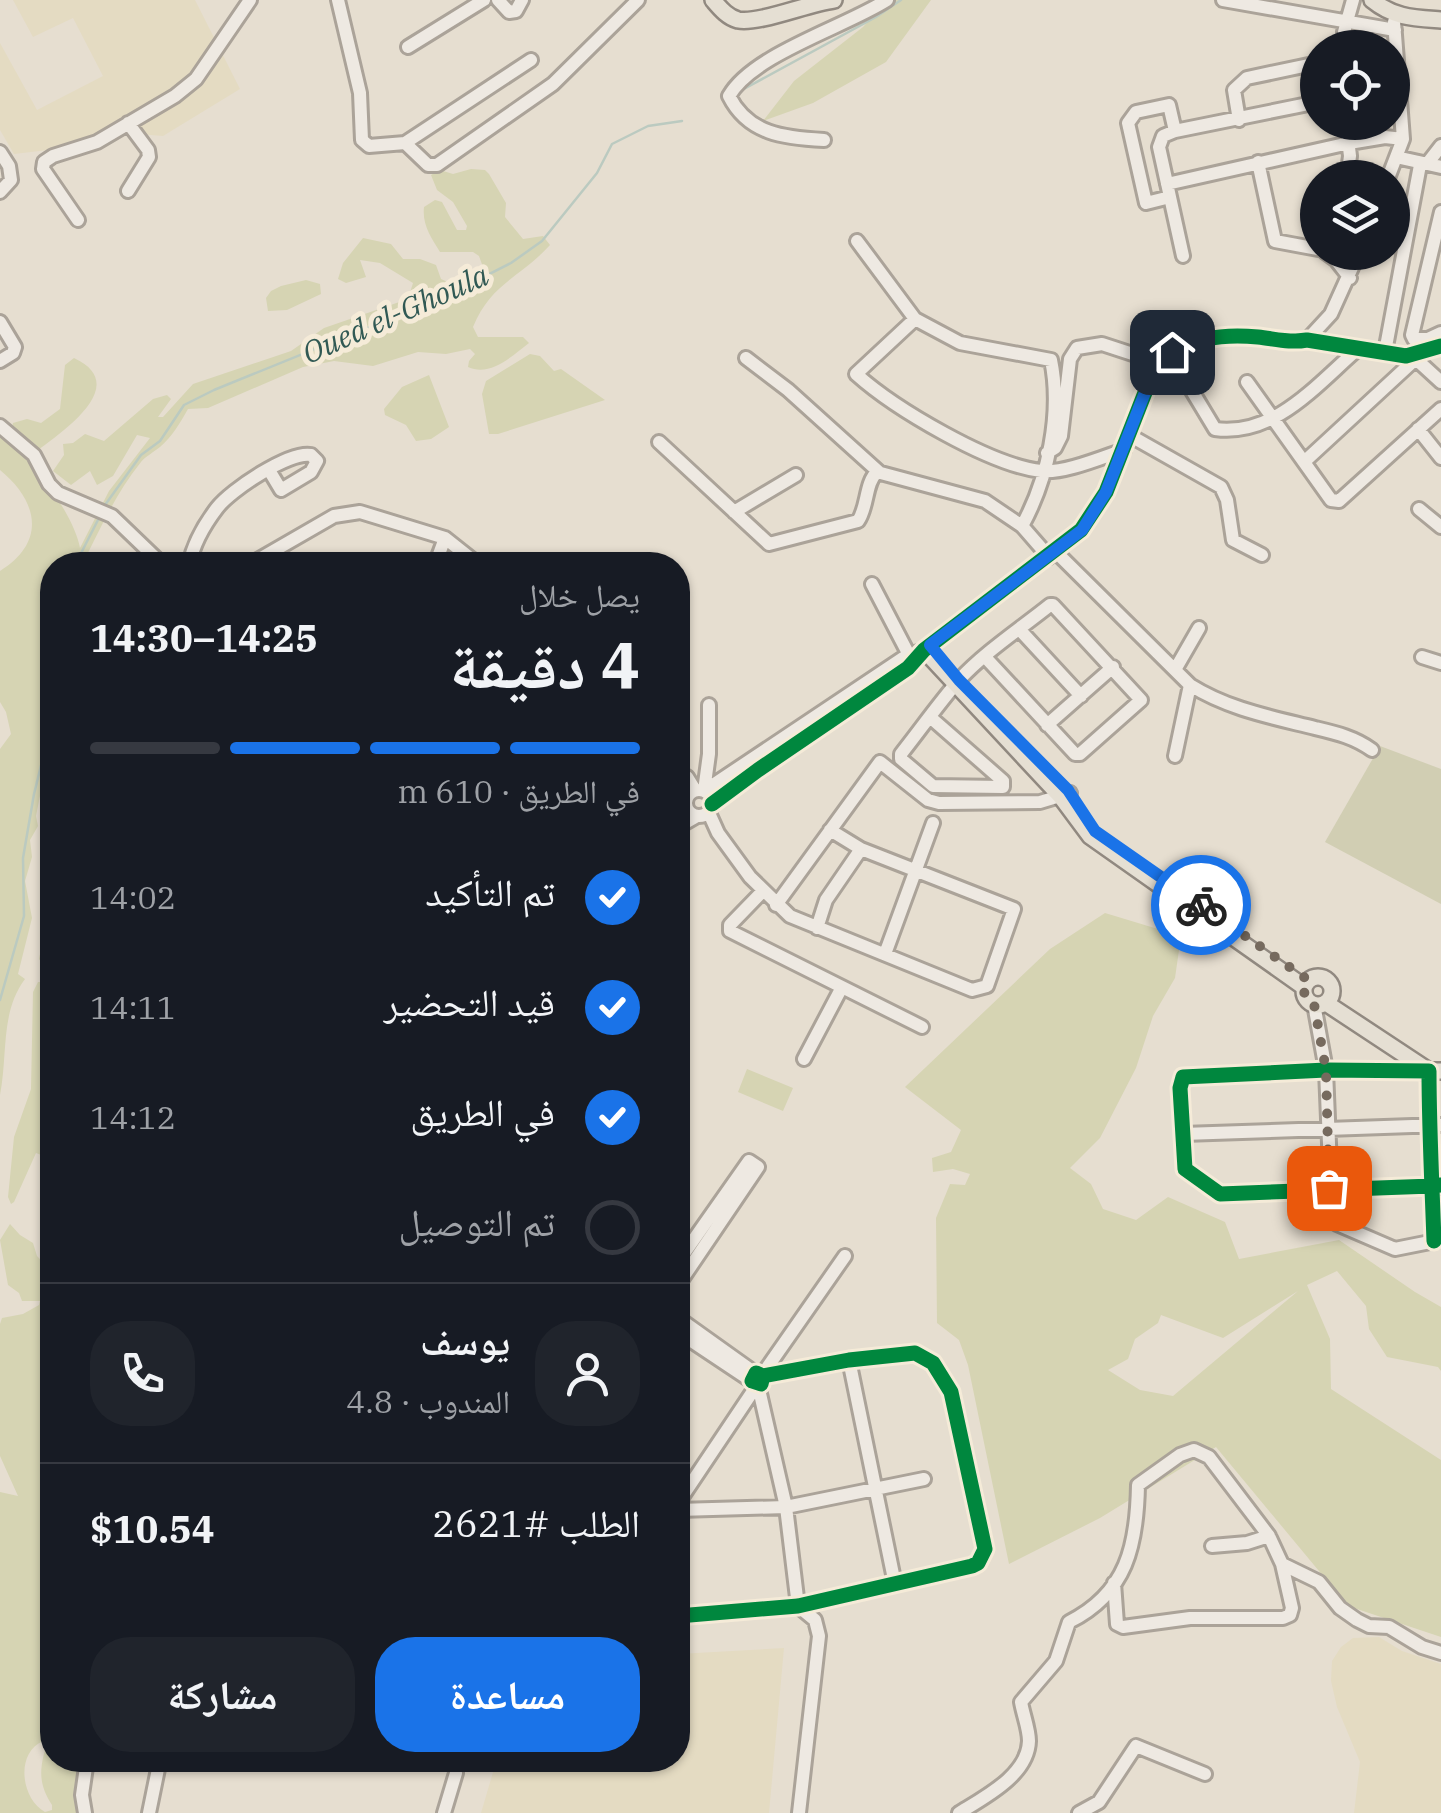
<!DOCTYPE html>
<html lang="ar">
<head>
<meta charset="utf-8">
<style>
  body { margin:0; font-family:"IBM Plex Serif","Noto Naskh Arabic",serif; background:#20242c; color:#f1f3f6; direction:rtl; height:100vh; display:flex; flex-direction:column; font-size:38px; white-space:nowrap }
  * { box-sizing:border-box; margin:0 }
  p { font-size:32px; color:#9ea1a6 }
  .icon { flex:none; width:55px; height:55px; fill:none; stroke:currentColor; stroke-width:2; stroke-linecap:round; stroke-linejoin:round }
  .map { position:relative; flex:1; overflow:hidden; direction:ltr }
  .side { position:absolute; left:40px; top:552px; width:650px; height:1220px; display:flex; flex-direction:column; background:#171b24; border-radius:40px; box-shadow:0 2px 8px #0004; direction:rtl }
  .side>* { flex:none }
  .fabs { position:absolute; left:1300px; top:30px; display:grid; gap:20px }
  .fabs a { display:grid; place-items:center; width:110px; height:110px; border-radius:50%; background:#171b24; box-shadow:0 2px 8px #0004; font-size:50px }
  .pin { position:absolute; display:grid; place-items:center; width:85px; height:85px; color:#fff; margin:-42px; border-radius:20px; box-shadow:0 5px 15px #0006 }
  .courier { position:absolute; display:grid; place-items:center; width:100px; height:100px; margin:-50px; border:8px solid #1a73e8; border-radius:50%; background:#fff; color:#222; box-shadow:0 2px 12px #0007 }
  .overview em { font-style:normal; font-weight:700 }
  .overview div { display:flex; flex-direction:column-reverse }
  .overview { display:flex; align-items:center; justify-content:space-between; height:170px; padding:0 50px }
  h1 { font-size:65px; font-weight:700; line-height:75px }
  .bar { display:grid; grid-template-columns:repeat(4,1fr); gap:15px 10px; align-content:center; height:120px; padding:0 50px }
  .bar i { height:12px; border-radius:8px; background:#363941 }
  .bar .current { background:#1a73e8 }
  .bar p { grid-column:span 4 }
  .line { display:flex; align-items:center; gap:25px; padding:0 50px; border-top:2px solid #363941 }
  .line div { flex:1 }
  .round { display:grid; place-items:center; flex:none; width:105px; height:105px; border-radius:40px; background:#20242c }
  ol { padding:0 50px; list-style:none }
  li { display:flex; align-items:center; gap:30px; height:110px }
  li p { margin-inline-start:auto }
  li .icon { padding:10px; border-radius:50%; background:#1a73e8; color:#fff; stroke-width:4 }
  li:last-child { color:#9ea1a6 }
  li i { width:55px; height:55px; border:5px solid #363941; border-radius:50% }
  .button { display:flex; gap:20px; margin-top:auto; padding:20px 50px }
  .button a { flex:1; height:115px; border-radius:40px; background:#1a73e8; color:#fff; font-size:40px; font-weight:700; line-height:115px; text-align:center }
  .button a+a { background:#20242c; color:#f1f3f6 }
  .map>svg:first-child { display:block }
  .farmland { fill:#e4dbc2 }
  .green { fill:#d6d4b3; fill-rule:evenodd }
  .cemetery { fill:#d1ceb3 }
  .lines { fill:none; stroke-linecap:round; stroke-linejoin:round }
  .stream { stroke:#bbcac0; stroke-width:2.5 }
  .minor-casing { stroke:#aba399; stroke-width:18 }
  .major-casing { stroke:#918980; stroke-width:20 }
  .minor { stroke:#eee9e2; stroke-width:12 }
  .major { stroke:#e5dfd3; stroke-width:15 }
  .cycleway-casing { stroke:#f5ebd8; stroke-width:21 }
  .cycleway { stroke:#00873e; stroke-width:15 }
  .done { stroke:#766a5e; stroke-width:10; stroke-dasharray:0 18 }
  .route { stroke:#1a73e8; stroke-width:12 }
  .labels { text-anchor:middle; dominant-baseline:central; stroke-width:10; stroke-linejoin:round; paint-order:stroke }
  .water-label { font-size:30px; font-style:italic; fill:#315954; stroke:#f5ebd8 }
</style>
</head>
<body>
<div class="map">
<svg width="1441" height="1813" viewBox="0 0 1441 1813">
  <rect width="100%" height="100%" fill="#e6ded0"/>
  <path class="farmland" d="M13,0H195L240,89L163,136L126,133L82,146L14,154L0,130V43L37,110L103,76L73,18L33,37Z
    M1379,1637L1402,1651L1441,1664V1813H1354L1360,1762L1337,1707L1331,1681L1332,1661L1341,1647L1353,1638Z
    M784,1648L769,1813H481L496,1762L494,1760H678V1654Z"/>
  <path class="green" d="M888,0H931L886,62L813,103L763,121L794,81L863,27Z
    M471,169L485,170L489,174L506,203L505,217L523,239L543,236L550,245C520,278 491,283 473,327L478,337H523L529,343C511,357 490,377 468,367L469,361L475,354L470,349L446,354L418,352L373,366L334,361L303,367L208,408L188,409C180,423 172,437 160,447C154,452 146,456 141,462C116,493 100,529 82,565H52V735L36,816L38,826L30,840L32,857L25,881L32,918L18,974L25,979C0,1012 8,1055 0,1095V749L11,734L6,712L0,702V571C47,542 38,501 0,470V437C30,455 74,514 80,548L109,491L150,438L137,435L113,476L97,485L90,471L71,485L53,471L64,455L63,444L73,443L85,434L104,441L153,399L167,395L171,399L158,417H163L193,384L291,351L324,328L408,299L413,283L380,263L360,260L366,277L346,283L338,279L343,263L363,238L391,244L403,259H420L436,265L441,279L450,283L474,275L483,267L479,256L473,252H440C431,237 422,225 424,207L435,200L442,202L457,230H466L467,226L453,202L437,190L431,175L440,170L453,174Z
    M306,280L320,284L321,294L287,310L268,311L266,298L271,291L281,286Z
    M530,354L540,356L554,371L561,369L605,400L498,434H489L482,394L486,381Z
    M74,358C132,385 63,431 37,451L12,428L13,423L27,419L41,423L60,409L65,365Z
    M429,375L449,427L431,439L416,441L406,425L385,415L384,409L402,387Z
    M52,894V969L44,966L39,959Z
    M1105,913L1181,936L1175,978L1153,1016L1136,1068L1100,1138L1070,1168L1091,1184L1103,1209L1136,1220L1168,1197L1225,1222L1239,1259L1339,1240L1415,1292L1441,1307V1371L1438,1367L1387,1357L1369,1329L1366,1306L1337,1271L1307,1285L1330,1339L1331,1389L1441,1460V1637L1348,1606L1216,1447L1100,1518L1009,1564L968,1365L959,1340L937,1323L936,1218L950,1184L965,1185L970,1174L953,1169L933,1172L932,1158L951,1152L961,1130L905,1087L1050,949ZM1298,1291L1173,1396L1140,1390L1108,1370L1128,1359L1135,1339L1158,1323L1161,1315L1223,1338Z
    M38,982H46L52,988V1159L36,1153L14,1202L11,1204L8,1197L14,1137L31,1089L33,992Z
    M747,1069L793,1088L783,1111L738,1092Z
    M10,1224L20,1235L33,1243L37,1256L52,1272V1324L44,1358L52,1379V1392L47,1399L52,1406V1760H83V1813H0V1492L18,1496L0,1456V1324L2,1318L23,1314L39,1305L40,1301H22L19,1293L8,1285L0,1240ZM43,1741L47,1743C40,1767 37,1782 52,1805V1810L45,1812C21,1799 15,1753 43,1741Z"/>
  <path class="cemetery" d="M1380,746L1441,769V904L1325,842Z"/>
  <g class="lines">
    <path class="stream" d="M742,90L876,17L901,0
      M105,505L141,455L160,441L184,405L214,390L448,295L511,263L542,241L597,173L612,144L648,126L682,121
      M75,565L99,518
      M52,605L49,629L52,654
      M0,1000L24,916L23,858L34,794L52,721"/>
    <g class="minor-casing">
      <path id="minor" d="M338,0L360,93L362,140L369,146L405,143L428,165H437L553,84L638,0
        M498,0L509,12L516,11L522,0
        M1223,0L1395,30
        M408,47L484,0
        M1347,48L1344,32L1353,0
        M1239,120L1234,90L1247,78L1318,63
        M1346,122L1350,156L1347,178
        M824,140C784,138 748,134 729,96C753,54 845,27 887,0
        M405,143L531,60
        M0,152L9,166L11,180L0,192
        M1396,157L1441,167
        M1258,162L1275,241L1318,249
        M1427,164L1441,146
        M1388,178L1403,139L1394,22
        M1167,184L1349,143L1385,137L1403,139
        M128,191L149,157L148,150L128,123
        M1170,197L1146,203L1128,123L1136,112L1169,105L1175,131
        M1441,212L1412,335L1414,339H1428L1441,333
        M78,220L43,169L44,162L53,156L97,142L175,96L196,79L250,0
        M857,241L915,319L960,343L1051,360C1062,413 1048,479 1022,526
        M1325,252L1336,260L1350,278
        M1183,256L1159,147L1163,136L1175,131L1318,102
        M915,319L856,374C895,409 990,465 1041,471C1063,474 1103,457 1124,450
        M0,322L15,347L13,353L0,361
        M1307,340L1331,314L1359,252
        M1172,352L1177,366L1215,429C1275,437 1317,384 1359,348
        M1385,352L1420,165
        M746,358L788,390L880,473
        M1417,360L1441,382
        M1247,382L1331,500L1339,501L1441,409
        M0,426L34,455L49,484L58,493L112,516L163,565
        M1418,429L1441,458
        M1129,435L1221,487L1227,500L1233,540L1262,555
        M659,442L769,544L858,521C868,507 865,483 877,472L985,501L1022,526L1049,557
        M1047,453L1055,448L1061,436L1070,359L1077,348L1102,344L1157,362
        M1304,462L1421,354
        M1419,509L1441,527
        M734,512L796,475
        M1056,552L1190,685C1228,709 1271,717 1315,728C1336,733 1354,737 1372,750
        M189,565C193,545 204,525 217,508C231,490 289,451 311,455L317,461L311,472L281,490L269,470
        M249,565L334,516L360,512L445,538L479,565
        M435,565L445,538
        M872,584L909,655
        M1020,630L1081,696
        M1422,657L1441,663
        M1176,668L1199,628
        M930,717L1003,781V787L933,786L901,759V754C920,730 939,703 959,680C985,652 1020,629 1050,605H1053L1141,700L1080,754H1075L986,658
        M1047,725L1113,667
        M1175,756L1190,685
        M678,773L687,777L695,790
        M686 803a13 13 0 1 1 26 0a13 13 0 1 1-26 0Z
        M704,791L903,658L921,651
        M704,791L709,754V705
        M712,804L758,770L908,668L924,650L1081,530L1106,492L1157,362C1190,339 1219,333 1258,337C1276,339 1290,343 1307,340L1406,356L1441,346
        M709,813L718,833L750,877L790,916L972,990L987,986L1014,909L861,849L830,830
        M678,827L697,816
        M762,892L730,925V931L922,1027
        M776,905L880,762L928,800L939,803L1040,802L1070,793
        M817,928L826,900L861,849
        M885,954L933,823
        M1314,1004L1326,1070L1332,1217L1337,1224L1395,1249L1440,1240
        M804,1059L842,987
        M1183,1134L1441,1125
        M1434,1241C1432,1184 1429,1127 1429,1071L1326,1070L1183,1077L1180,1088L1185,1169L1220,1194L1432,1186L1441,1185
        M678,1262L749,1161L758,1167L678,1285
        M678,1318L755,1373
        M678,1332L753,1382
        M849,1360L895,1584
        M762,1375L845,1256
        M758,1385L786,1507L798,1606
        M678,1503L757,1385
        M678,1510L786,1507L924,1479
        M1269,1536L1282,1564L1319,1582L1340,1608L1357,1620L1369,1626L1389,1627L1422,1647L1441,1653
        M1114,1583L1117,1624L1123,1627L1190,1618H1283L1290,1615L1292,1608L1282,1564
        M798,1606L815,1620L819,1636L799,1813
        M678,1616L798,1606L972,1566L978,1563L985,1549L951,1392L933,1363L915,1353L849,1360L763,1376L756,1373L752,1381L761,1384L763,1376
        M85,1813L82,1795L87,1760
        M149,1813L158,1769
        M444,1813L456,1773
        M959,1813C985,1797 1028,1775 1029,1741C1029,1729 1023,1714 1021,1702L1056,1661L1069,1622C1127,1593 1137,1545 1138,1485L1180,1455L1194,1450L1209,1457L1269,1536L1247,1543L1212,1546
        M1079,1813L1099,1802L1136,1746L1205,1774"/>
    </g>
    <g class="major-casing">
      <path id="major" d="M713,0C720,8 727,17 738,20C759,24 809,3 834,0
        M1372,0C1394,18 1414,18 1441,20
        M924,650L1061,797L1090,836L1304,987
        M1304 991a14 14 0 1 1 28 0a14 14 0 1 1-28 0Z
        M1326,1003L1429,1071H1441"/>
    </g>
    <use href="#minor" class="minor"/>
    <use href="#major" class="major"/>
    <g class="cycleway-casing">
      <path id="cycleway" d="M712,804L758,770L908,668L924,650L1081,530L1106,492L1157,362C1190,339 1219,333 1258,337C1276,339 1290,343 1307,340L1406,356L1441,346
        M1434,1241C1432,1184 1429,1127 1429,1071L1326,1070L1183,1077L1180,1088L1185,1169L1220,1194L1432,1186L1441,1185
        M678,1616L798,1606L972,1566L978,1563L985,1549L951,1392L933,1363L915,1353L849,1360L763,1376L756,1373L752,1381L761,1384L763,1376"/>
    </g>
    <use href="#cycleway" class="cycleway"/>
  </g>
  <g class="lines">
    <path class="done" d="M1201,905L1308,980L1304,994L1314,1004L1326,1070L1329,1188"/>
    <path class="route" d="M1172,352L1157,362L1106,492L1082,530L930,645L959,680L1068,790L1095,831L1201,905"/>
  </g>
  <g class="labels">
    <g class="water-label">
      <text transform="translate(395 313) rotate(-24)">Oued el-Ghoula</text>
    </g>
  </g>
</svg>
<div class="fabs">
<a><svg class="icon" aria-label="locate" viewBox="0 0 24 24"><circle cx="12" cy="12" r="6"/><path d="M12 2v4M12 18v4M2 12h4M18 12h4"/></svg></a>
<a><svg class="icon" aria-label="layers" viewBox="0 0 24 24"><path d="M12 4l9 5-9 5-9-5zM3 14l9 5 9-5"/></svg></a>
</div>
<div class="pin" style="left:1329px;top:1188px;background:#ea580c"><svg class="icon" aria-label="bag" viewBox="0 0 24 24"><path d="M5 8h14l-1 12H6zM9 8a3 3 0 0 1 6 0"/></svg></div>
<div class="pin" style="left:1172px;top:352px;background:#1f2937"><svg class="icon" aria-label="home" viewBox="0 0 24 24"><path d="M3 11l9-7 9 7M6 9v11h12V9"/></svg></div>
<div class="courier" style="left:1201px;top:905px"><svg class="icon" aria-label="bike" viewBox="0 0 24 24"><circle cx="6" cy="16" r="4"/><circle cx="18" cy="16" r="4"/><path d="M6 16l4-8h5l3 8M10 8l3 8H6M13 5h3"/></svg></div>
<section class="side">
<div class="overview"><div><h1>4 دقيقة</h1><p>يصل خلال</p></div><em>14:25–14:30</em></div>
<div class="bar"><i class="current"></i><i class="current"></i><i class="current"></i><i></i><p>في الطريق · 610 m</p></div>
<ol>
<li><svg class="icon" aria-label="check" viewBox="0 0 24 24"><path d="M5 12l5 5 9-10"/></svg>تم التأكيد<p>14:02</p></li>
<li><svg class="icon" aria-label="check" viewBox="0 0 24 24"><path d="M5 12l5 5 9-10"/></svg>قيد التحضير<p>14:11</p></li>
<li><svg class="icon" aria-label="check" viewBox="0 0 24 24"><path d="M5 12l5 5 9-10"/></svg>في الطريق<p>14:12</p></li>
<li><i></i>تم التوصيل</li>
</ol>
<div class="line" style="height:180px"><a class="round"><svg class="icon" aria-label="person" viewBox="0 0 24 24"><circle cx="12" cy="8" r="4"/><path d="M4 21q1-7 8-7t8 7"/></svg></a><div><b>يوسف</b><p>المندوب · 4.8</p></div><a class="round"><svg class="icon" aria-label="phone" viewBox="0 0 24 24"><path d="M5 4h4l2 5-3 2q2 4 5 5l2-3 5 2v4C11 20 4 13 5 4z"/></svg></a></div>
<div class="line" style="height:130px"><div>الطلب #2621</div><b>$10.54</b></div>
<div class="button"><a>مساعدة</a><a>مشاركة</a></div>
</section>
</div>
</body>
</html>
